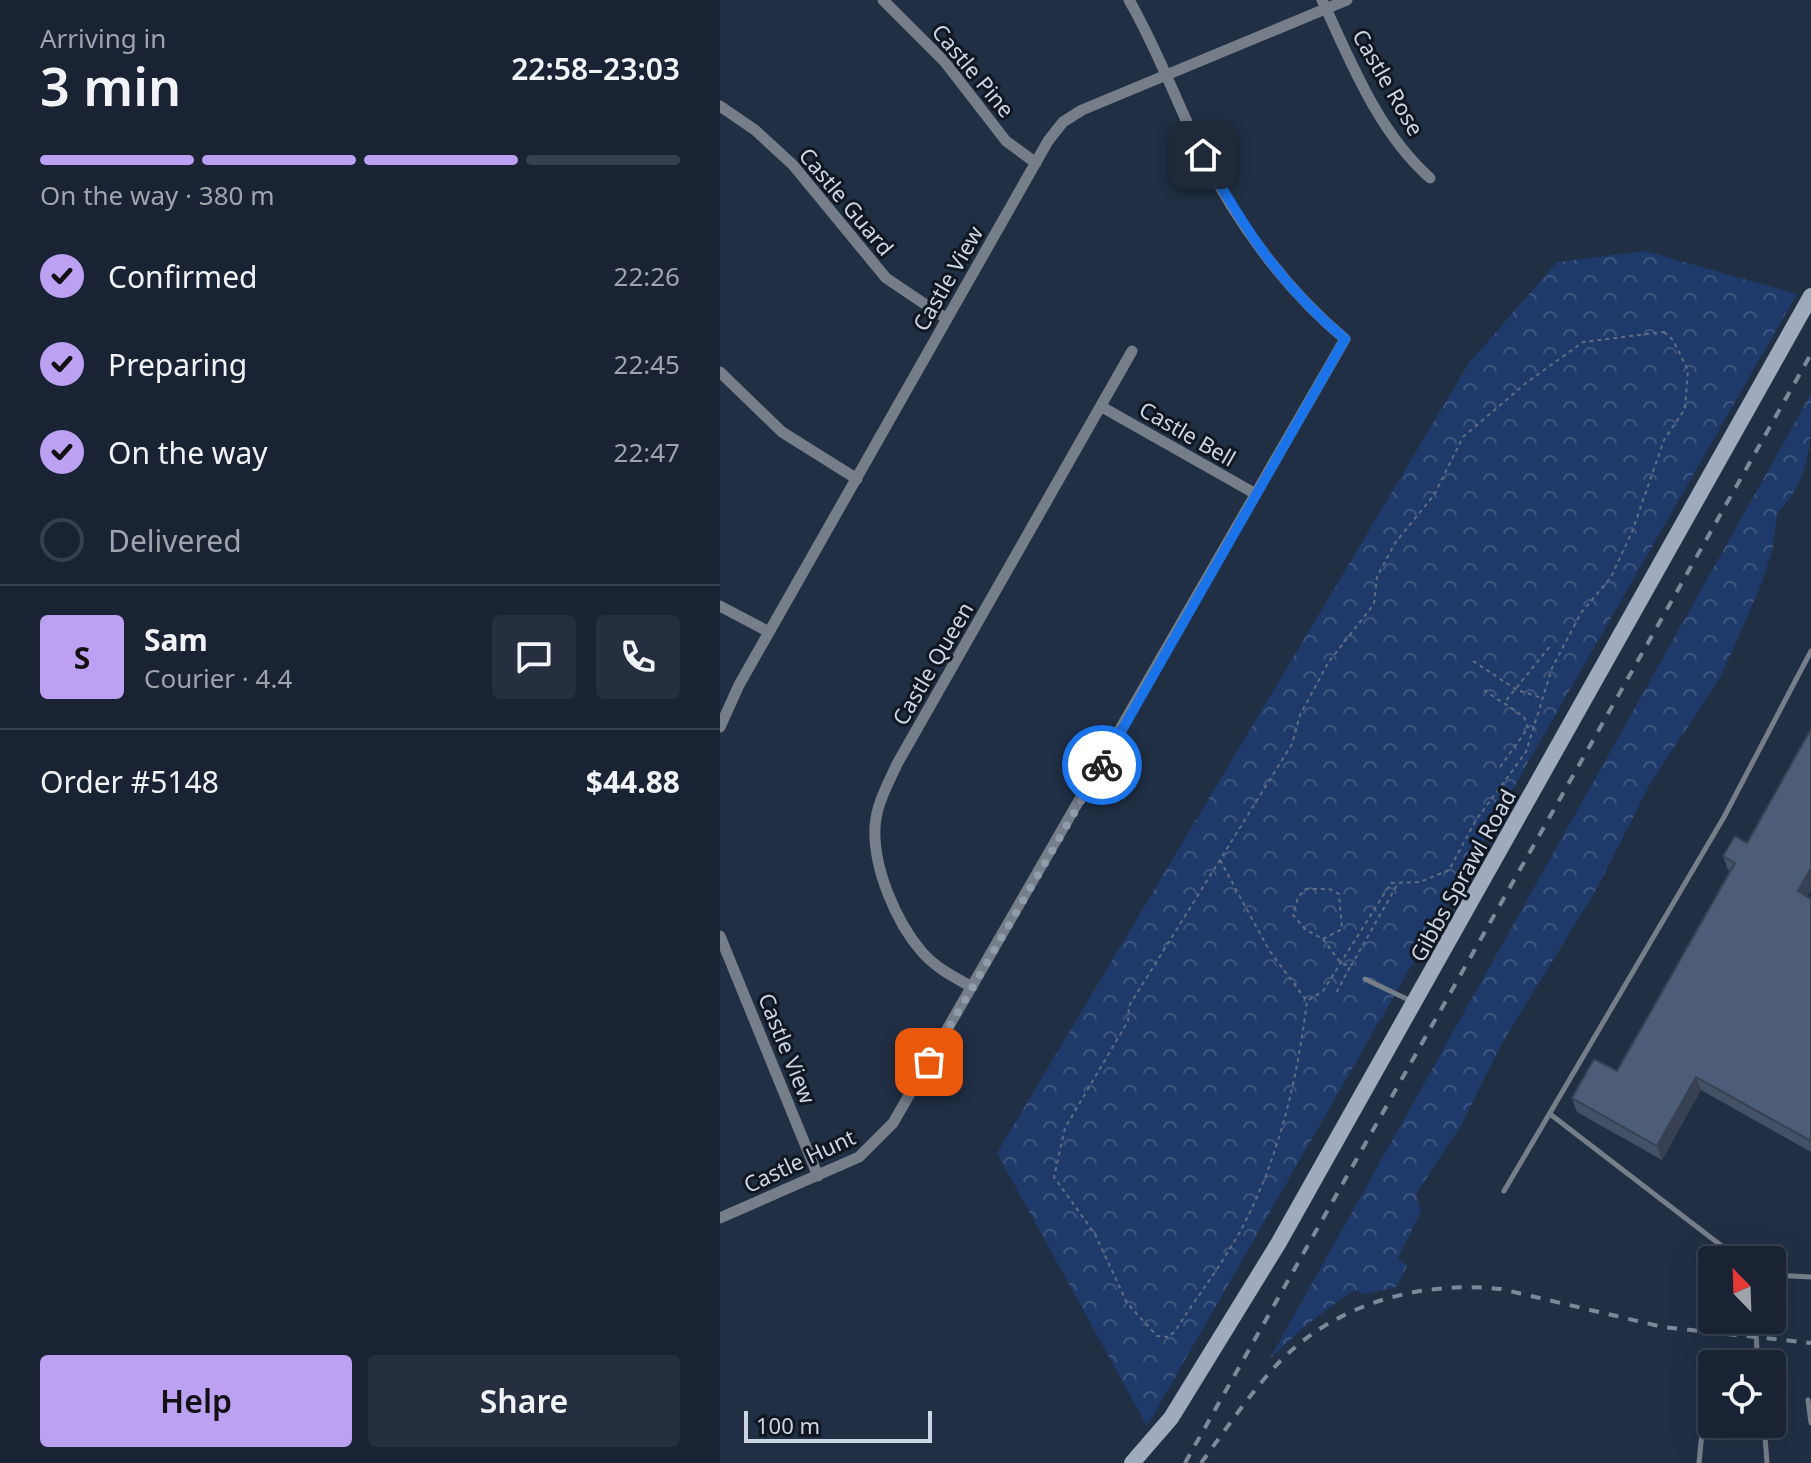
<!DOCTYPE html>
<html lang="en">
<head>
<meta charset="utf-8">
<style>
  body { margin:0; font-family:"Noto Sans",sans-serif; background:#262f40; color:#f1f3f6; height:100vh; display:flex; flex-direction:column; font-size:30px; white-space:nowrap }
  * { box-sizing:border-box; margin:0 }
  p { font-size:26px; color:#9fa4ac }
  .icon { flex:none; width:44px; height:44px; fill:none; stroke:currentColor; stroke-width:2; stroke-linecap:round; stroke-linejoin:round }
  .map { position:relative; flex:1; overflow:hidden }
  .drawer { display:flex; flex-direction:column; background:#192334; width:720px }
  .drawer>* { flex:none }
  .needle { width:52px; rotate:337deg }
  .fabs { position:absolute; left:978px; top:1246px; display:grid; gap:16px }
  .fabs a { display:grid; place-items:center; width:88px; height:88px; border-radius:8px; background:#192334; box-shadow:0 8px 32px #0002,0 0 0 2px #37404f; font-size:40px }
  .scale { position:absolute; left:24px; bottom:20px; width:188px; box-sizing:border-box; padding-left:8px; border:4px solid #ccd5e4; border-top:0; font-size:22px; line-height:28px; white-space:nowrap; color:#ccd5e4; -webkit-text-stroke:6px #111721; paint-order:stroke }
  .pin { position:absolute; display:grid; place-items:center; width:68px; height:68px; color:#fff; margin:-34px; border-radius:16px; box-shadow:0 4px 12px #0006 }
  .courier { position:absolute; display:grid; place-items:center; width:80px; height:80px; margin:-40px; border:6px solid #1a73e8; border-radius:50%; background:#fff; color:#222; box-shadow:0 2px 10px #0007 }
  .head em { font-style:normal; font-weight:600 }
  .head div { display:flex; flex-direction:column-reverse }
  .head { display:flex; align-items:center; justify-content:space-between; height:136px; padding:0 40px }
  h1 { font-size:52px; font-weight:600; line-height:60px }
  .bar { display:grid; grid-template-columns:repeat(4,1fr); gap:12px 8px; align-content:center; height:96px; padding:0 40px }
  .bar i { height:10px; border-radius:6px; background:#37404f }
  .bar .current { background:#bca0f2 }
  .bar p { grid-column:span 4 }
  .line { display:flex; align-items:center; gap:20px; padding:0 40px; border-top:2px solid #37404f }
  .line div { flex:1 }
  .round { display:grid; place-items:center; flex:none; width:84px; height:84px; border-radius:8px; background:#262f40 }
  ol { padding:0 40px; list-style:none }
  li { display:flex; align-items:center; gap:24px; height:88px }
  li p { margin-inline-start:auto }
  li .icon { padding:8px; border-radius:50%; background:#bca0f2; color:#111; stroke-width:4 }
  li:last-child { color:#9fa4ac }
  li i { width:44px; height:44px; border:4px solid #37404f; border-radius:50% }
  .primary-button { display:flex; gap:16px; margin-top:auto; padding:16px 40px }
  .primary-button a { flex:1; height:92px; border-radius:8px; background:#bca0f2; color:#111; font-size:32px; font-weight:600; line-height:92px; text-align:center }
  .primary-button a+a { background:#262f40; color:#f1f3f6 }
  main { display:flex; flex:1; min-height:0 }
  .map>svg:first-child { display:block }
  .forest { fill:url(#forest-crowns) }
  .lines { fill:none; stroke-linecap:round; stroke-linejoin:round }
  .path { stroke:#616d81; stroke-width:2; stroke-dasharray:4 4; stroke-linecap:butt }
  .lane { stroke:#767e8a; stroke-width:5 }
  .street { stroke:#767e8a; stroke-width:11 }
  .secondary { stroke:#9faabd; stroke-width:16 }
  .rail { stroke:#7d889b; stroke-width:4; stroke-dasharray:10 10; stroke-linecap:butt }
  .wall { fill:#435066 }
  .shaded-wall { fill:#374153 }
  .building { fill:#4e5d77; stroke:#374153; stroke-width:2 }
  .done { stroke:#909bac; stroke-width:8; stroke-dasharray:0 14.4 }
  .route { stroke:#1a73e8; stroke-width:10 }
  .labels { text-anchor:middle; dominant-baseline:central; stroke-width:6; stroke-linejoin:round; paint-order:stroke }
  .street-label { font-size:22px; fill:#ccd5e4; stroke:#111721 }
</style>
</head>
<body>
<main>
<section class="drawer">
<div class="head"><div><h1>3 min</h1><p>Arriving in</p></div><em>22:58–23:03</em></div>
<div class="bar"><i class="current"></i><i class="current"></i><i class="current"></i><i></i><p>On the way · 380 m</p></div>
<ol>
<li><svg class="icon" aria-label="check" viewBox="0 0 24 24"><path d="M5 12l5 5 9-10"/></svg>Confirmed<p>22:26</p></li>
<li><svg class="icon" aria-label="check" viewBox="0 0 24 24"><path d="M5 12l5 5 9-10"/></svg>Preparing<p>22:45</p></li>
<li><svg class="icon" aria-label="check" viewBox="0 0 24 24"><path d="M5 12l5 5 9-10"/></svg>On the way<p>22:47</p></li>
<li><i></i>Delivered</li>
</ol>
<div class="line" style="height:144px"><b class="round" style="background:#bca0f2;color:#111">S</b><div><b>Sam</b><p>Courier · 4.4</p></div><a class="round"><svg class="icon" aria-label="chat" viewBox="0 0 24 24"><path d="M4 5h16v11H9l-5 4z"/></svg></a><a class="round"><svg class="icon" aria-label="phone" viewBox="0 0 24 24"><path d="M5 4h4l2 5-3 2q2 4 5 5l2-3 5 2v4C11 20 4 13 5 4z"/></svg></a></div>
<div class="line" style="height:104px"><div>Order #5148</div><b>$44.88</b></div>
<div class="primary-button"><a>Help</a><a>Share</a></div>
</section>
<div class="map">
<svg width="1091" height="1463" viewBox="0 0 1091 1463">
  <defs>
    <pattern id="forest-crowns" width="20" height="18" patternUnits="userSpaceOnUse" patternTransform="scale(2)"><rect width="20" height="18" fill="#1e3a6a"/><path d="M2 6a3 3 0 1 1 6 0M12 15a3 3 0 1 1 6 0" fill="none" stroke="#3e567f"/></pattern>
  </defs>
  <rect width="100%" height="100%" fill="#212f45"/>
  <path class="forest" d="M925,251L1077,294L427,1426L277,1153L749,363L837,262Z
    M1091,394C1091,445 1091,479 1057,513L1053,548L1039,590L1000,678L931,782L876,890L782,1043L741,1125L696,1194L701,1211L678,1258L687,1266L676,1287L645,1294L634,1290L585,1326L549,1360Z"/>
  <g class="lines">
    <path class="path" d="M944,332L953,340L968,370L965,409L944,440L912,532L891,577L861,613L832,668L806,752L756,820L729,870L700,882L671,883L603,991L587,1001C578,1074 562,1145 530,1212C511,1253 480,1292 455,1331L449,1337L437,1336L407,1303L375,1234L334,1177L345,1128L408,1021L409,1006L572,744L580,715L608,663L654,604L657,577L675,543L714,495L743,437L806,383L863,342Z
      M753,661L797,690L822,698
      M764,690L783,703
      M780,767L808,728L804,717L784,703L831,645
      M500,860L549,950L586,1000
      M603,939L622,929L619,894L609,889H586L578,897L573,915L586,930L603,939L620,962L630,967L615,995
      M631,966L677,885"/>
    <path class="lane" d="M645,979L691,1001
      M830,1114L1020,1260
      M784,1191L1004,817L1091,651
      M1052,1275L1091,1277
      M1035,1320L1038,1364
      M1088,1400L1091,1423
      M1044,1424L1047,1463
      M979,1463L982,1433L992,1419"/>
    <path class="street" d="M163,0L224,61L286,141L316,163
      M602,0C631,62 658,132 710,178
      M0,106L35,130L73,165L166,278L227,319
      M0,372L62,432L137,479
      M382,407L534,493
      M0,606L49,632
      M0,727L19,685L328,141L343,122L362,110L627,0
      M0,936L98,1176
      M252,987C234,977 216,968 202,952C176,922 153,868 155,827C156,805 168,784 177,764L412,351
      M0,1218L139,1157L173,1123L625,339C565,289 519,225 483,156C457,104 438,50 409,0"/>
    <path class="secondary" d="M412,1463L451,1418L558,1244L1091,296"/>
    <path class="rail" d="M465,1463L1091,354
      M481,1463C504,1432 526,1399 552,1370C609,1305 698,1280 781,1289L943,1327L1091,1343"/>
  </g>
  <path class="wall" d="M1091,729V890L1087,897L1091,899V1152L981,1090L942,1160L857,1112L852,1098L897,1071L1010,871L1008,870L1003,856L1027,843Z"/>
  <path class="shaded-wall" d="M1091,868V890L1083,905L1078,891Z
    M976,1077L981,1090L942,1160L937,1146Z"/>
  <path class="building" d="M1091,729V868L1078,891L1091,899V1141L976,1077L937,1146L852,1098L874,1059L897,1071L1015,863L1003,856L1015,836L1027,843Z"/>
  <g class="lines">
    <path class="done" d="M209,1062L382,765"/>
    <path class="route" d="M382,765L625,339C560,285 524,228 483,155"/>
  </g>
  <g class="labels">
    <g class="street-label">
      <text transform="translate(254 70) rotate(50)">Castle Pine</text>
      <text transform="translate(669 82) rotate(60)">Castle Rose</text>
      <text transform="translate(127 201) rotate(50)">Castle Guard</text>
      <text transform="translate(227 278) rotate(-60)">Castle View</text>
      <text transform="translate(468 433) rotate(30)">Castle Bell</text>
      <text transform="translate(212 663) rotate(-60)">Castle Queen</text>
      <text transform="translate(742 875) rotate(-61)">Gibbs Sprawl Road</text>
      <text transform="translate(68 1048) rotate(68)">Castle View</text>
      <text transform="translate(79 1160) rotate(-25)">Castle Hunt</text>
    </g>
  </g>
</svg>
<div class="fabs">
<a><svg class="needle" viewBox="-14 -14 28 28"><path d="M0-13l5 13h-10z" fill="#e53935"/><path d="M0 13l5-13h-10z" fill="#9fa4ac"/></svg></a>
<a><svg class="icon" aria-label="locate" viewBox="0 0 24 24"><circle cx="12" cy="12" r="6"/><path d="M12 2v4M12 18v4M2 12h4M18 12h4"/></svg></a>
</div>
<div class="scale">100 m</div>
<div class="pin" style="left:209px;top:1062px;background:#ea580c"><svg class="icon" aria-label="bag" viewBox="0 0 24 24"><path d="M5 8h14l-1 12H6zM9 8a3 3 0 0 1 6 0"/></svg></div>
<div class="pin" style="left:483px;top:155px;background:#1f2937"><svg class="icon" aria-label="home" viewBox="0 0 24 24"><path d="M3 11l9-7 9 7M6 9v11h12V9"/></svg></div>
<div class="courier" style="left:382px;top:765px"><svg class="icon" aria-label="bike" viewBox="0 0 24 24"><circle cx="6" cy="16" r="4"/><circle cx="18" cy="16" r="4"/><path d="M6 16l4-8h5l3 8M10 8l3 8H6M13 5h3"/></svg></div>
</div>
</main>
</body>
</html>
